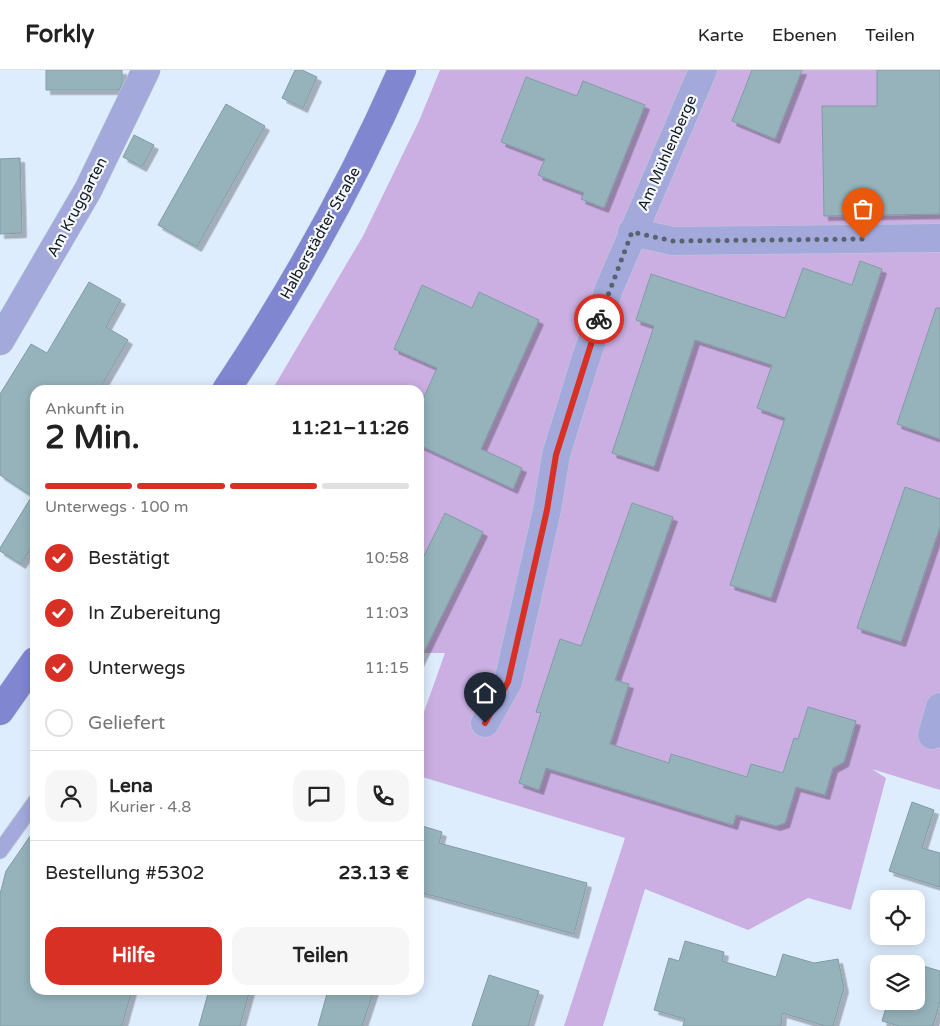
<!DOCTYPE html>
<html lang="de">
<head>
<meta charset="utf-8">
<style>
  body { margin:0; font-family:"Varela Round",sans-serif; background:#f6f6f6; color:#222; height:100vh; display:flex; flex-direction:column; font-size:19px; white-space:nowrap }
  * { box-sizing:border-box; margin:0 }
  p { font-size:16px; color:#767676 }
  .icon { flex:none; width:28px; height:28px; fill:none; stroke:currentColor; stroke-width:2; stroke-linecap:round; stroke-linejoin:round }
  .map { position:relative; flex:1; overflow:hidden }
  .panel { position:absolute; left:30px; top:315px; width:394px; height:610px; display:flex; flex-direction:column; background:#fff; border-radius:15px; box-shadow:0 2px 12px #0003 }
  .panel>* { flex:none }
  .tools { position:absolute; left:870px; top:820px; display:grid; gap:10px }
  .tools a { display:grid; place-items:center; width:55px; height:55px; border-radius:10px; background:#fff; box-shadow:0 2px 12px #0003; font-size:25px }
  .pin { position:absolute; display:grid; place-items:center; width:42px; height:42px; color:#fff; margin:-51px -21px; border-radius:50% 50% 50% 0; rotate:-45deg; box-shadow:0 0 5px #0007 }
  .pin .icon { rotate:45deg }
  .courier { position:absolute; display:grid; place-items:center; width:50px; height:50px; margin:-25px; border:4px solid #d93025; border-radius:50%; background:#fff; color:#222; box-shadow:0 1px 6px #0007 }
  .overview em { font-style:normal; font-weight:700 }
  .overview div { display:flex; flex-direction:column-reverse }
  .overview { display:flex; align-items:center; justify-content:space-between; height:85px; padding:0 15px }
  h1 { font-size:32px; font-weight:700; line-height:38px }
  .bar { display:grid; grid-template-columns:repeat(4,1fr); gap:8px 5px; align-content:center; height:60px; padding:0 15px }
  .bar i { height:6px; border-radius:4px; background:#e0e0e0 }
  .bar .selected { background:#d93025 }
  .bar p { grid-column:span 4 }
  .line { display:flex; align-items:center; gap:12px; padding:0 15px; border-top:1px solid #e0e0e0 }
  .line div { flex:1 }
  .round { display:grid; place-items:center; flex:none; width:52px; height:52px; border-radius:15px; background:#f6f6f6 }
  ol { padding:0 15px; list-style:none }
  li { display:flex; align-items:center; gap:15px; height:55px }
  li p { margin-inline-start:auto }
  li .icon { padding:5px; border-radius:50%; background:#d93025; color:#fff; stroke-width:4 }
  li:last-child { color:#767676 }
  li i { width:28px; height:28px; border:2px solid #e0e0e0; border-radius:50% }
  .cta { display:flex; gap:10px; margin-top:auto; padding:10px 15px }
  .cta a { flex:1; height:58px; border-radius:15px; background:#d93025; color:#fff; font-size:20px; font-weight:700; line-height:58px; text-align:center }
  .cta a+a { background:#f6f6f6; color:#222 }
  header { display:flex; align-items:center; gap:30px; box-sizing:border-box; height:70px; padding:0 25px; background:#fff; border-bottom:1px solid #e0e0e0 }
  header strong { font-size:24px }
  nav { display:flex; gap:28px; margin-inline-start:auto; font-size:18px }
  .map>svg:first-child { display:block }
  .green { fill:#cbafe3 }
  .building { fill:#96b3bb; stroke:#809ca5; filter:url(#shadow) }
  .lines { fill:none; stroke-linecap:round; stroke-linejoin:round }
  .service-casing { stroke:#bdcbd9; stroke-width:17 }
  .minor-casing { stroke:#bdcbd9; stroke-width:29 }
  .secondary-casing { stroke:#bdcbd9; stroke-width:29 }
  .service { stroke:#a3a9db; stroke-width:15 }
  .minor { stroke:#a3a9db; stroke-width:28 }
  .secondary { stroke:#8087d0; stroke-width:28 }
  .done { stroke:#59636d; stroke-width:5; stroke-dasharray:0 9 }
  .route { stroke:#d93025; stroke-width:6 }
  .labels { text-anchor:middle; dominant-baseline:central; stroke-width:4.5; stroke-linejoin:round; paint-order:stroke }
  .street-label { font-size:15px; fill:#12191f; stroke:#f5f9fd }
</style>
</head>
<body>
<header>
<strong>Forkly</strong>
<nav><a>Karte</a><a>Ebenen</a><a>Teilen</a></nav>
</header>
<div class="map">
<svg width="940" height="956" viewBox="0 0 940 956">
  <defs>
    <filter id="shadow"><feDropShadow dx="4.5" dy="4.5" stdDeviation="0" flood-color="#0004"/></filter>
  </defs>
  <rect width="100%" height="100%" fill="#deedfd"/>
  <path class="green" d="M440,0H940V720L872,699L886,708L851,840L808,828L748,860L645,819L603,956H564L625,768L419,706V656L445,583H419V320H272L363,166L419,51Z"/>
  <path class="building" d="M46,0H122V13L119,20H46Z
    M295,0H302L317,7L303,38L282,28Z
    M752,0H802L775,69L732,51Z
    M877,0H940V144L824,146L822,36H877Z
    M526,7L577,26L583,11L645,35L604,138L581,129L584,123L538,105L545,89L501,72Z
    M226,34L265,56L197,177L158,155Z
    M134,65L154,75L142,97L123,87Z
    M20,88L22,163L0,164V89Z
    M860,191L882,199L771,528L730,515L785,348L757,338L772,295L695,270L654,397L612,383L654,256L636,250L651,204L785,248L803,198L852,215Z
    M89,212L121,230L106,257L128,270L99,320H35V472L21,494L0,481V478L32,426L0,405V324L31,274L47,283Z
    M422,215L472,238L479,222L539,250L481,379L522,398L513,419L419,375V338L437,298L394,279Z
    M936,238H940V369L897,354Z
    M905,417L940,429V457L901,572L857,558Z
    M632,433L673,447L615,610L629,614L610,674L669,693L671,684L747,707L751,694L783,703L794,668L798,669L808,637L856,651L844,692L833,698L825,725L796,717L785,753L776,756L736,745L733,755L546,698L539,720L519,713L541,643L536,642L560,569L581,576Z
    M445,443L483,462L419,592V496Z
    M912,732L934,740L922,778L940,783V817L889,801Z
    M419,755L442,762L439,773L587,813L574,864L419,822Z
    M35,759V920H132L122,956H0V824L6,801Z
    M685,871L724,882L722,891L776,907L783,884L814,893L838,889L844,918L833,956H825L782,943L781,956H683L685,949L654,940L669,888L679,891Z
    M916,894L940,901V931L933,956H899L882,951L888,931H916Z
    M489,905L539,921L528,956H472Z
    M209,920H250L240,956H199Z
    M328,920H374L362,956H318Z"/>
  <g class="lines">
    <g class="service-casing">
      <path id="service" d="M0,781L35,732"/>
    </g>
    <g class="minor-casing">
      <path id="minor" d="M632,162L673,171L940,168
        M0,271L88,120L146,0
        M485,653L508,612L547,440L556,385L584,294L609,219L703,0
        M932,665L940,637"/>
    </g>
    <g class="secondary-casing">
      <path id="secondary" d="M226,320C294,218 353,112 402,0
        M0,641L35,591"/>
    </g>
    <use href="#service" class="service"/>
    <use href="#minor" class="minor"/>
    <use href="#secondary" class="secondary"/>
  </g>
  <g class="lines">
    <path class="done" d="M599,249L632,162L673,171L863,169"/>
    <path class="route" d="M485,653L508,612L547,440L556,385L599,249"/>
  </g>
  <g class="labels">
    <g class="street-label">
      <text transform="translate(667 83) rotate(-66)">Am Mühlenberge</text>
      <text transform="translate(77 137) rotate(-62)">Am Kruggarten</text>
      <text transform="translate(320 163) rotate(-61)">Halberstädter Straße</text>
    </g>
  </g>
</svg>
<div class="tools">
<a><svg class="icon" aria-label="locate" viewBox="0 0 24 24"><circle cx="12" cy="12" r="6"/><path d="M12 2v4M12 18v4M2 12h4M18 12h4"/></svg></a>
<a><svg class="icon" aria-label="layers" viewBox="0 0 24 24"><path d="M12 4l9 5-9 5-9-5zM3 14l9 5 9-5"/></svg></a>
</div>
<div class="pin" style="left:863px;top:169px;background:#ea580c"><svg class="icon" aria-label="bag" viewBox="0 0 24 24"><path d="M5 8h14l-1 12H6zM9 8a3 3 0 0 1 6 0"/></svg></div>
<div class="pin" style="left:485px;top:653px;background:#1f2937"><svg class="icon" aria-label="home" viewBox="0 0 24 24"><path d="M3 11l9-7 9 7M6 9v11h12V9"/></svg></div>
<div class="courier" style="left:599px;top:249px"><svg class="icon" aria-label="bike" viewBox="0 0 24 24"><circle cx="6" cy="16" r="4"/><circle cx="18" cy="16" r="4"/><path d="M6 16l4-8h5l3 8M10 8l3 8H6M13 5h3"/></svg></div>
<section class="panel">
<div class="overview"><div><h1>2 Min.</h1><p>Ankunft in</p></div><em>11:21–11:26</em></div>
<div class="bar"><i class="selected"></i><i class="selected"></i><i class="selected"></i><i></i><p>Unterwegs · 100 m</p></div>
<ol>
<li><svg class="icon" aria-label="check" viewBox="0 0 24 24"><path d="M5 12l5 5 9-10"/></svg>Bestätigt<p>10:58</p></li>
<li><svg class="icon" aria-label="check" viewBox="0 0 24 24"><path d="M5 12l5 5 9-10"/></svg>In Zubereitung<p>11:03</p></li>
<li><svg class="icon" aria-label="check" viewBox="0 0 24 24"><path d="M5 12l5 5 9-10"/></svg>Unterwegs<p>11:15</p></li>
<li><i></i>Geliefert</li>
</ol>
<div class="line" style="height:90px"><a class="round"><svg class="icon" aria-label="person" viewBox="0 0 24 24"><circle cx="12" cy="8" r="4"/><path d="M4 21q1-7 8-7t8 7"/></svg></a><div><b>Lena</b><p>Kurier · 4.8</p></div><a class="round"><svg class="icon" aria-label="chat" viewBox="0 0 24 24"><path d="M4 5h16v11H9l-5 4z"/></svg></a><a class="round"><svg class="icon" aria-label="phone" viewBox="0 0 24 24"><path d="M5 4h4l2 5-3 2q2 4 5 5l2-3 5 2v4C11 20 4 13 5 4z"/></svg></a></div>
<div class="line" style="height:65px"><div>Bestellung #5302</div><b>23.13 €</b></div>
<div class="cta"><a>Hilfe</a><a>Teilen</a></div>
</section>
</div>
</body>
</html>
